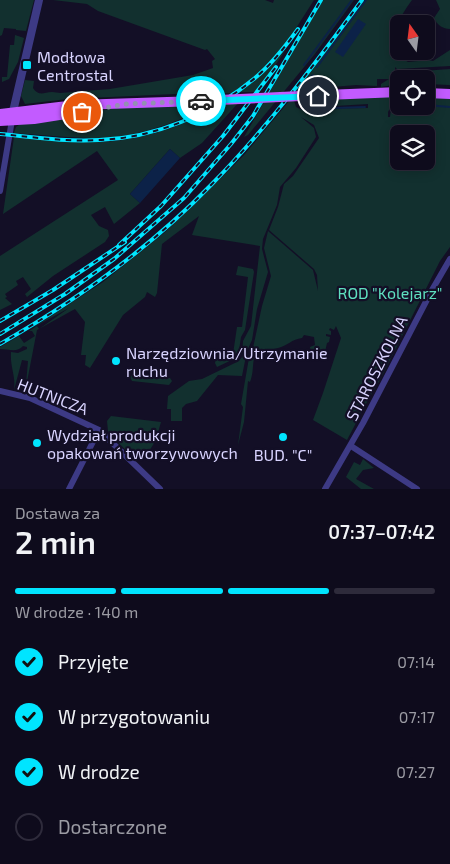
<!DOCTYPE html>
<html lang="pl">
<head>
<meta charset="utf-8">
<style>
  body { margin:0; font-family:"Exo 2",sans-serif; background:#1c1929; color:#f1f3f6; height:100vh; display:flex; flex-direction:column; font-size:19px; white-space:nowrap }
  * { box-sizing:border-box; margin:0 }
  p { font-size:16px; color:#9b9ba3 }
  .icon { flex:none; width:28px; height:28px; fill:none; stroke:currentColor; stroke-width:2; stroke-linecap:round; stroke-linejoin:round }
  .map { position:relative; height:489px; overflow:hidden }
  .details { display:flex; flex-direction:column; background:#0e0b1c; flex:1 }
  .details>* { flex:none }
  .needle { width:32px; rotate:346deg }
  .fabs { position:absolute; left:390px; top:15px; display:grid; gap:10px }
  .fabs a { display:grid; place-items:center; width:45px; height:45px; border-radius:8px; background:#0e0b1c; box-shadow:0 2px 12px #0003,0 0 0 1px #2e2b3b; font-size:25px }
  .pin { position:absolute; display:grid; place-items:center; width:42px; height:42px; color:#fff; margin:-21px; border:2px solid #fff; border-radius:50%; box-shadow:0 1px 5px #0007 }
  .courier { position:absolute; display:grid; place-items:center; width:50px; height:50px; margin:-25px; border:4px solid #00e5ff; border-radius:50%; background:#fff; color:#222; box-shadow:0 1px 6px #0007 }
  .summary em { font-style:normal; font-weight:600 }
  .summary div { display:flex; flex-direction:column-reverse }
  .summary { display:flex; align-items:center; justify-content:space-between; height:85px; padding:0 15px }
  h1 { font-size:32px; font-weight:600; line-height:38px }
  .bar { display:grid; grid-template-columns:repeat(4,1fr); gap:8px 5px; align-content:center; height:60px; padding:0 15px }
  .bar i { height:6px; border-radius:4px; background:#2e2b3b }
  .bar .current { background:#00e5ff }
  .bar p { grid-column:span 4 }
  ol { padding:0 15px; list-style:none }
  li { display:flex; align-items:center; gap:15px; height:55px }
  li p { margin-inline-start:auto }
  li .icon { padding:5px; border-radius:50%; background:#00e5ff; color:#111; stroke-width:4 }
  li:last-child { color:#9b9ba3 }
  li i { width:28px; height:28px; border:2px solid #2e2b3b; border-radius:50% }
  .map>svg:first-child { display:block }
  .green { fill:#12302f; fill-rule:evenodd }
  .water { fill:#0c2248 }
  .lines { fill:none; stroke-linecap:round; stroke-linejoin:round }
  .stream { stroke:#0c2248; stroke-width:2 }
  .minor { stroke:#3d3a85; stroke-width:6 }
  .tertiary { stroke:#3d3a85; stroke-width:8 }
  .primary { stroke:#c25bff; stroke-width:10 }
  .rail-casing { stroke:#00e5ff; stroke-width:4 }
  .rail { stroke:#130f26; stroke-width:2; stroke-dasharray:5.5; stroke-linecap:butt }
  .primary-bridge { stroke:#c25bff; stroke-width:10 }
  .done { stroke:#948fb3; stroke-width:5; stroke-dasharray:0 9 }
  .route { stroke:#00e5ff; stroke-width:6 }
  .poi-dot { fill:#00e5ff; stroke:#130f26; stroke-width:2 }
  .labels { text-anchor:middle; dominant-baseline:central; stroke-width:4.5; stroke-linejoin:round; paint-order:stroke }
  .poi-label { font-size:16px; fill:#d9d4ff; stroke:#130f26; text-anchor:start }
  .park-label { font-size:16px; fill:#5fe0c0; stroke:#130f26 }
  .street-label { font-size:16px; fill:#d9d4ff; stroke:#130f26 }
</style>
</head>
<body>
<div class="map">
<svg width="450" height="489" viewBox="0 0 450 489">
  <rect width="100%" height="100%" fill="#130f26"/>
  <path class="green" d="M0,0H34L26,31L16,30V29L4,28L2,35L0,36Z
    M53,0H265L273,3L274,0H314L284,47L253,79L233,93L187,95L174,94L68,99L25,104L21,96L25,80L34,81L33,88C39,97 44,92 52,92C55,92 58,93 60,93L110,89L193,75L213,68L212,61L215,59L207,49L205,50L98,11L87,4Z
    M322,0H354L314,55L248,135L244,137Z
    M365,0H412C398,18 393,34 392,57L397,55L408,62L428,60L433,61L450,50V66L397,69L395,67V73L450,69V85L426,84V79H399V84L381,87V84L389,79H377V86L356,85L297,90Z
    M436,0H450V29C443,29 437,25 434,18L440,9Z
    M15,35L24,38L18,62L9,79L2,82V77H7L10,45H14Z
    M285,51L257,92H238L267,68Z
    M399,96V104H390L391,106L388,112V117H390L391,110L426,107L423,106H426V96L450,97V247L440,261L381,378L356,421V423L347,440L313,420L323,393L341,338L336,326L334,330L330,328L329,330L331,331V335L326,334V336L330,337L329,342L327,343L324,356L321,358L312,356L310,347L315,345L314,337L304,335L302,338C292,339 287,346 278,348C270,350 262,350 253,348L262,306L271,276L264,248L268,231L313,270L318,291L317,275L314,269L269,230L278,207L284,184L293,176L319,138L314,125L301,117L314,128L316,137L296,168L280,187L277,205L263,239L262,249L268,272L257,309L252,340L247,351L242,376L218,375L197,401L186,404L182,408V421H171V409H167L168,396L189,381L202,379L239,361L242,357L243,341L251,326L260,246L192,235L199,216L162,244L157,293L155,297L147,292L145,297L123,315L90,368L85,365L86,355H81L85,322L75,309L37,330L25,392L23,391L24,384H26L28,361L22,360L14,390C16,376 10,368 11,352L18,353L27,349V347L23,346C17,353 9,349 0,349V347L19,336L24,343L35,336L32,331H29L37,326L39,329L69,308L34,327L103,282L164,233L198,201L244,155L290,100H294L296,107L300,109L368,108V104L302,108L301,100ZM399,134H426V161H399Z
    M239,102L202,143L180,158L170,149L130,194L140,203L114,224L105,207L91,215L99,226L108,230L109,236L105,242L53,276L27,297L25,294L31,289L23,277L16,281L18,285L5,294L7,297L5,298L12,304L0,310V256L118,180L97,151L3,214L14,137C58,140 101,147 143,136C162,132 180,125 197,117C216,107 217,103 239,102Z
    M196,104L208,108C180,120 153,131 123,136C87,141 50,135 14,133L16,127L20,124L116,108Z
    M238,266L253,269L254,272L245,330L241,337L238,357L217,367L215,363L217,352L233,354L237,327H242L248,277L236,275Z
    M250,352L255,354C252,364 254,372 250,382L248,381L244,422L238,445L243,407L241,404Z
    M132,375L170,378L172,381L169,385L132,381L130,377Z
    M111,416L161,422C157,436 155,447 144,455L129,453L111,436L108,431L107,421Z
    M363,459L374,468L363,470L356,479L374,489H361L346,477L354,462L360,465Z"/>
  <path class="water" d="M358,19L366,24L343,57L335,52Z
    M170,149L180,158L140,203L130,194Z"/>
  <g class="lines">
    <path class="stream" d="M304,65L352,0
      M317,67L366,0
      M297,90L313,75
      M395,99V105
      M302,103V109L365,107
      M394,105H399
      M426,105L450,107"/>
    <path class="minor" d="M0,191L12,120
      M0,391L30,398L99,430L160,489
      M351,446L417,489
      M69,489L99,430
      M325,489L363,423L432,290L450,259"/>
    <path class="tertiary" d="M12,116L39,0"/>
    <path class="primary" d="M426,93L450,94
      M301,96L399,92
      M0,114L76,105L198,101
      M0,121L34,119L97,109"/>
    <g class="rail-casing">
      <path id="rail" d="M0,134C32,137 66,142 99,140C155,138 212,114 255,78C272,64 285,47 298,29
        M119,245L161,206L223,136L276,67
        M0,321L53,290L125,242
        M0,334L65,294L114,259L184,198L231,144L253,116L321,0
        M0,344C77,300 149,249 211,185C267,128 315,64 362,0"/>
    </g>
    <use href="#rail" class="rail"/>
    <path class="primary-bridge" d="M198,101L301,96"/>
  </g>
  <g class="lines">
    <path class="done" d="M82,112L125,104L201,101"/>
    <path class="route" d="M201,101L318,96"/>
  </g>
  <g class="poi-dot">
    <rect x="22" y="60" width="10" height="10" rx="2.5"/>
    <circle cx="116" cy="361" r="5"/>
    <circle cx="283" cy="437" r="5"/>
    <circle cx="37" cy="443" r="5"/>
  </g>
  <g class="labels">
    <g class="poi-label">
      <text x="37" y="56">Modłowa<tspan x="37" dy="18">Centrostal</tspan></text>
      <text x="126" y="352">Narzędziownia/Utrzymanie<tspan x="126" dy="18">ruchu</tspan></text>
      <text x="47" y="434">Wydział produkcji<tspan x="47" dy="18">opakowań tworzywowych</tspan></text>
      <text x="283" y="454" text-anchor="middle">BUD. "C"</text>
    </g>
    <g class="park-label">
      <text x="390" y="292">ROD "Kolejarz"</text>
    </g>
    <g class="street-label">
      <text transform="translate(376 368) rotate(-63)">STAROSZKOLNA</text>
      <text transform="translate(53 396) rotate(21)">HUTNICZA</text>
    </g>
  </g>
</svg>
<div class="fabs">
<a><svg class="needle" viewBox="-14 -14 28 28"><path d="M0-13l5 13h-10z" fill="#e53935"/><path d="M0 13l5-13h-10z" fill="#9b9ba3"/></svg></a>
<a><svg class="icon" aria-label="locate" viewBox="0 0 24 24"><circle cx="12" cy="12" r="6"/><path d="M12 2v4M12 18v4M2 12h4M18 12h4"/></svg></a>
<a><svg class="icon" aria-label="layers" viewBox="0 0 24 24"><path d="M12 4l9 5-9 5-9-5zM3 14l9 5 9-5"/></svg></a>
</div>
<div class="pin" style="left:82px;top:112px;background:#ea580c"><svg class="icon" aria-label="bag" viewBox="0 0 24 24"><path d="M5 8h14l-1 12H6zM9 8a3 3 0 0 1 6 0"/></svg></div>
<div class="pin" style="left:318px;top:96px;background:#1f2937"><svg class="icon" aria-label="home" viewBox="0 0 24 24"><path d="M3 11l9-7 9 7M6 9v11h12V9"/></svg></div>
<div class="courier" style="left:201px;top:101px"><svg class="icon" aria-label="car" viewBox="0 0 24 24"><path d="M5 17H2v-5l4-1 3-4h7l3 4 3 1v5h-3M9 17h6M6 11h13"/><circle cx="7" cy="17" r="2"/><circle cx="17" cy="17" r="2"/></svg></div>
</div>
<section class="details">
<div class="summary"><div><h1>2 min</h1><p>Dostawa za</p></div><em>07:37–07:42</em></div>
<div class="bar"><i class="current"></i><i class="current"></i><i class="current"></i><i></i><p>W drodze · 140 m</p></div>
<ol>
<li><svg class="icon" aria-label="check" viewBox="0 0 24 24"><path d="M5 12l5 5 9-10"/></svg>Przyjęte<p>07:14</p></li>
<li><svg class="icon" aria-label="check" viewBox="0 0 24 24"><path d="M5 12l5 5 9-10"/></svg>W przygotowaniu<p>07:17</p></li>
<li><svg class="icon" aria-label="check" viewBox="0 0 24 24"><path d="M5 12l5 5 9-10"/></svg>W drodze<p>07:27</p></li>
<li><i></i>Dostarczone</li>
</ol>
</section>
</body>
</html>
